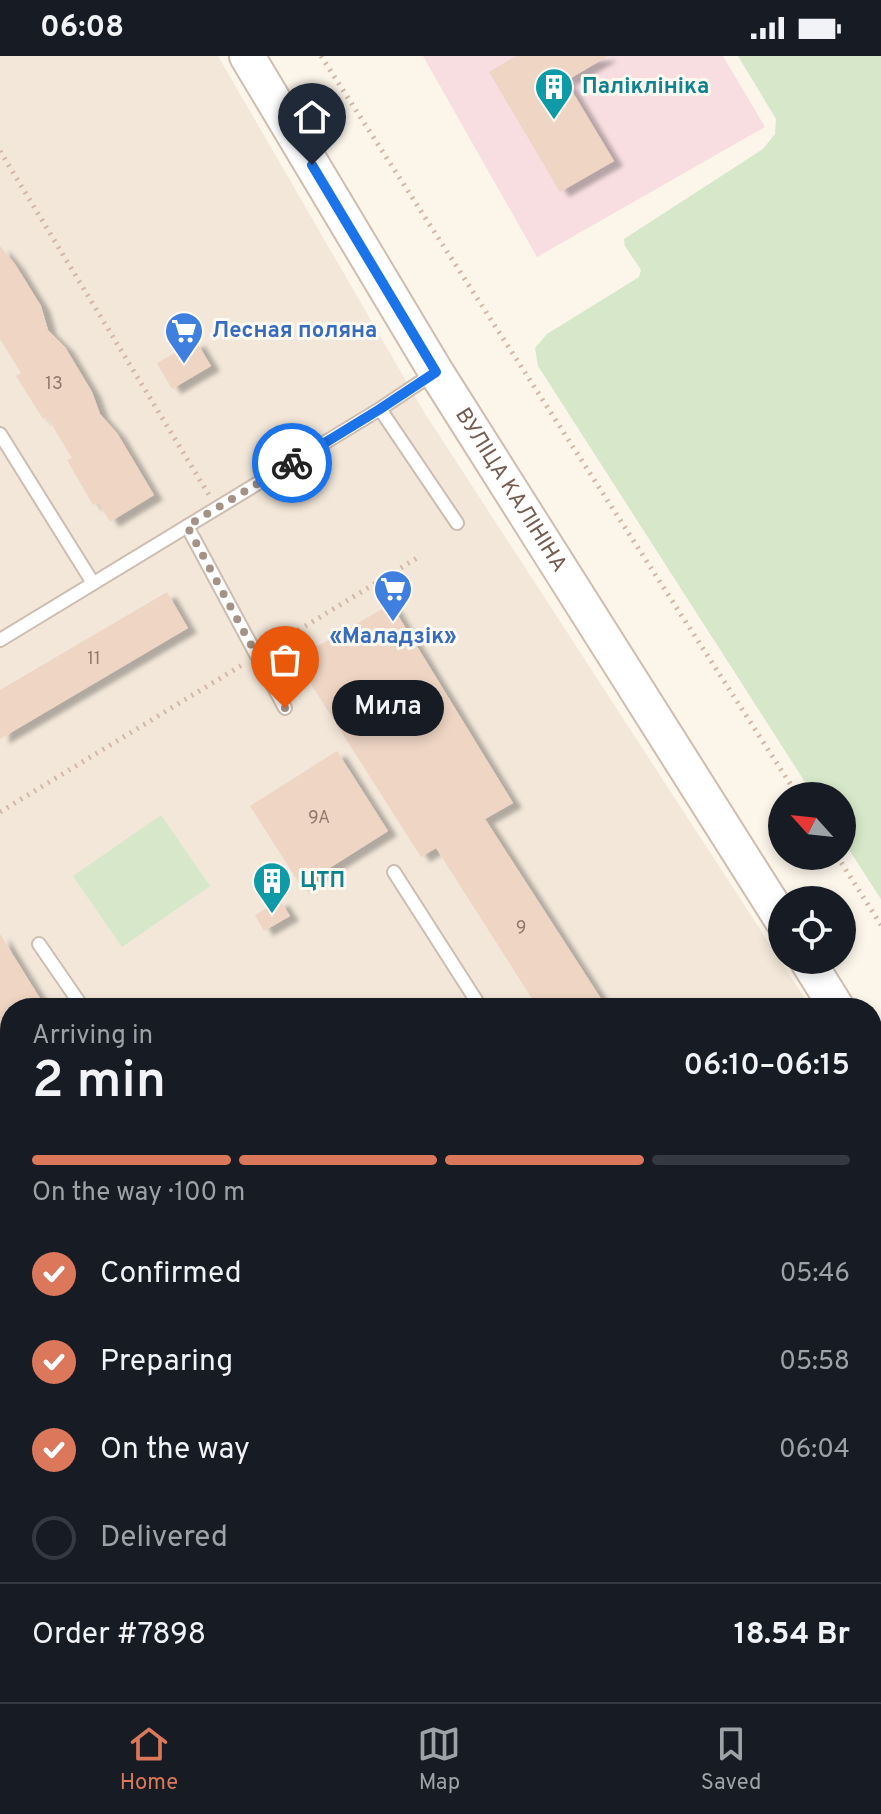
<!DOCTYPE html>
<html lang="en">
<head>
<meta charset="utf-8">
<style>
  body { margin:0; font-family:Overpass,sans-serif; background:#242831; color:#f1f3f6; height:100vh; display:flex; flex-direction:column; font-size:30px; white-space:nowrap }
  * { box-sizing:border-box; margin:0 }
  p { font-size:26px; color:#9ea1a6 }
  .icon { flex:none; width:44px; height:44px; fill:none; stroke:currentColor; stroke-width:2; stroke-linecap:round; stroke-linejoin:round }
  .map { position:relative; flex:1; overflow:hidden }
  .drawer { position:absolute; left:0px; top:942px; width:882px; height:704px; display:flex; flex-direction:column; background:#171b24; border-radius:32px 32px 0 0; box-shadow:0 4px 12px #0003 }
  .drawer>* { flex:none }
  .needle { width:52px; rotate:297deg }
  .tools { position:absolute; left:768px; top:726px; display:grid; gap:16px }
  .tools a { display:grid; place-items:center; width:88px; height:88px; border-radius:50%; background:#171b24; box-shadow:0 4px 12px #0003; font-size:40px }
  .pin { position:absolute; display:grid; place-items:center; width:68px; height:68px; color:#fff; margin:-82px -34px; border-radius:50% 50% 50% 0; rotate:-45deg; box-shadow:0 0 8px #0007 }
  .pin .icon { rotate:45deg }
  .courier { position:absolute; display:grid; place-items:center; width:80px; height:80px; margin:-40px; border:6px solid #1a73e8; border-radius:50%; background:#fff; color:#222; box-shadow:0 2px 10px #0007 }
  .bubble { position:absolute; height:56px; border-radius:28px; background:#171b24; box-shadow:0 4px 12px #0003; font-size:26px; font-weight:600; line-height:56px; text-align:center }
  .summary em { font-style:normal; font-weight:600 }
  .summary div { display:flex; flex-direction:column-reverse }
  .summary { display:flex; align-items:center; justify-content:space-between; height:136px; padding:0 32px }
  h1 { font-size:52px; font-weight:600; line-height:60px }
  .bar { display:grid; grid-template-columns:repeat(4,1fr); gap:12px 8px; align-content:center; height:96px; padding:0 32px }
  .bar i { height:10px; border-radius:6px; background:#363941 }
  .bar .current { background:#db775a }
  .bar p { grid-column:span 4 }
  .line { display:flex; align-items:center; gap:20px; padding:0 32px; border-top:2px solid #363941 }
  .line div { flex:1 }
  ol { padding:0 32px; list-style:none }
  li { display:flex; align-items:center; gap:24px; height:88px }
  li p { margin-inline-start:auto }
  li .icon { padding:8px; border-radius:50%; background:#db775a; color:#fff; stroke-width:4 }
  li:last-child { color:#9ea1a6 }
  li i { width:44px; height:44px; border:4px solid #363941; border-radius:50% }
  .status { display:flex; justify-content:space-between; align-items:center; height:56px; padding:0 40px; background:#171b24; direction:ltr }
  .status svg { height:22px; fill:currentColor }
  .menu { display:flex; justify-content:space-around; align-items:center; height:112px; border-top:2px solid #363941; background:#171b24; font-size:22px; color:#9ea1a6 }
  .menu a { display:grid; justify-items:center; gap:4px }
  .menu .current { color:#db775a }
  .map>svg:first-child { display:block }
  .residential { fill:#f2e7d9 }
  .education { fill:#f2e7f8 }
  .medical { fill:#f8dee1 }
  .green { fill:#d6e8c9 }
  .building { fill:#eed5c4; filter:url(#shadow) }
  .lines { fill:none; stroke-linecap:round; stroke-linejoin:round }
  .service-casing { stroke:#cdbdb1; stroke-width:16 }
  .secondary-casing { stroke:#cfbdae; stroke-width:38 }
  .path { stroke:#d4b8a7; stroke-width:5; stroke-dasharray:2 6; stroke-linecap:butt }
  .service { stroke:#fff; stroke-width:12 }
  .secondary { stroke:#fff; stroke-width:34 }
  .done { stroke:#a39285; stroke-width:8; stroke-dasharray:0 14.4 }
  .route { stroke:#1a73e8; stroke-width:10 }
  .labels { text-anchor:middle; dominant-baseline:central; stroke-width:6; stroke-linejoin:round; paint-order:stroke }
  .number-label { font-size:18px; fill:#927a6c }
  .culture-label { font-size:22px; font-weight:bold; fill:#0d838f; stroke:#fef9f1; text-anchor:start }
  .shop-label { font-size:22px; font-weight:bold; fill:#366cbe; stroke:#fef9f1; text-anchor:start }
  .street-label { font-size:22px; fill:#745c4f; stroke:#fef9f1 }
</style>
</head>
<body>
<div class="status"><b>06:08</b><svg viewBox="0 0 49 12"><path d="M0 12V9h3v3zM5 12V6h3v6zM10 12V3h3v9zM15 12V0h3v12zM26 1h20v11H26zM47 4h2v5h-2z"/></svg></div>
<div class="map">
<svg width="881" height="1646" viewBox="0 0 881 1646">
  <defs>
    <filter id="shadow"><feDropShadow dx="9" dy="5" stdDeviation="2" flood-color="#0004"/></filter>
  </defs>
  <rect width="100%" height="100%" fill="#fbf5ea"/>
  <path class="residential" d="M0,0H218L424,356L811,952H10V1636H872V1047L881,1060V1646H0Z"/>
  <path class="education" d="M0,1101L10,1116V1303L0,1309Z
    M231,1636H301L308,1646H214Z"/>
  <path class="medical" d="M423,0H723L765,71L537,201Z"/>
  <path class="green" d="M738,0H881V843L842,783V740H814L538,310L535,292L547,278L639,221L641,214L625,190L624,183L763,93L775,78L776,63Z
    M161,759L210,830L122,891L73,820Z"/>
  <path class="building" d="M516,0H608L566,25L614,105L560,136L489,16Z
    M0,190L15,208L41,250L48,274L65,291L92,336L100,358L117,377L154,439L110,466L98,446L93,449L67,404L72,402L47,361L43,363L16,320L21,317L0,283Z
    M196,285L211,310L172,333L157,307Z
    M167,536L188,572L0,683V634Z
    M391,548L513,747L485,763L607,952H538L436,792L421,801L295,603Z
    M337,695L388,775L301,830L250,750Z
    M280,844L290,860L264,875L255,859Z
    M0,878L46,952H10V991L0,974Z
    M881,1287V1451L872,1436V1292Z
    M10,1507V1580L0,1586V1513Z
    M415,1636H476L482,1646H421Z"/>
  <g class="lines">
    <g class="service-casing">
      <path id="service" d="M380,353L457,467
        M0,378L93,527
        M187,470L285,652
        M0,584L380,353L434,317
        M394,816L481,952
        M39,888L83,952
        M872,1226L881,1220
        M0,1425L10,1418
        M546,1636L552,1646"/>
    </g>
    <g class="secondary-casing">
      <g id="secondary">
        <path id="s1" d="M247,0L436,316L782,864"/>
        <path d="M807,904L837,952"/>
        <path d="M872,1007L881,1021"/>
      </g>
    </g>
    <path class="path" d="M321,0L798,740
      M0,95L209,439
      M271,591L417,502
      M0,756L242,609
      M837,800L881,869"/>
    <use href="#service" class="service"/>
    <use href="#secondary" class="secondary"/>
  </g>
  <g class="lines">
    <path class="done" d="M285,652L187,470L292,407"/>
    <path class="route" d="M292,407L380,353L436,316L312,109"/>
  </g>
  <defs>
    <g id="building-pin" transform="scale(2)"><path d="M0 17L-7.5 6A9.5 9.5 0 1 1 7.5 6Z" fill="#0f9aa8" stroke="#fef9f1"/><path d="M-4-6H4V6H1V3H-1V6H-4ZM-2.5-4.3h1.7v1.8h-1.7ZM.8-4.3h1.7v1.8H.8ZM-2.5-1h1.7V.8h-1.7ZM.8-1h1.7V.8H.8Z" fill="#fff"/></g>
    <g id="supermarket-pin" transform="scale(2)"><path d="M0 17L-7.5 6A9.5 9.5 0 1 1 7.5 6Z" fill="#3f7fe0" stroke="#fef9f1"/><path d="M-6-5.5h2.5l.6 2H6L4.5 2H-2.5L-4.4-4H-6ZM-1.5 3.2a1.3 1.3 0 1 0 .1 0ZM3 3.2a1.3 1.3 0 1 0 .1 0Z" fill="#fff"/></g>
  </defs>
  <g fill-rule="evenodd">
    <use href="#building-pin" x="554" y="31"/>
    <use href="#supermarket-pin" x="184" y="275"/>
    <use href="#supermarket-pin" x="393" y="533"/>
    <use href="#building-pin" x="272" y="825"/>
  </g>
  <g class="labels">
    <g class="number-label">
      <text x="54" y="328">13</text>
      <text x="94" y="603">11</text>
      <text x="319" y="762">9А</text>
      <text x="521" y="872">9</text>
    </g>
    <g class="culture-label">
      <text x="582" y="31">Паліклініка</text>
      <text x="300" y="825">ЦТП</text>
    </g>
    <g class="shop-label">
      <text x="212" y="275">Лесная поляна</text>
      <text x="393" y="581" text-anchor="middle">«Маладзік»</text>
    </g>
    <g class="street-label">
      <text stroke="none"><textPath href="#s1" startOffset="508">ВУЛІЦА КАЛІНІНА</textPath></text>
    </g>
  </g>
</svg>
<div class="tools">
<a><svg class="needle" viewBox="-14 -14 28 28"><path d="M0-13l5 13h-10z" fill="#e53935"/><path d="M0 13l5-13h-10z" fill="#9ea1a6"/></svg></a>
<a><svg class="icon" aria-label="locate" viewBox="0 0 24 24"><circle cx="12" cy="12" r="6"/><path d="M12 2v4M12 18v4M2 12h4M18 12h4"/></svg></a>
</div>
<div class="pin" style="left:285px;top:652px;background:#ea580c"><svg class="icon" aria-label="bag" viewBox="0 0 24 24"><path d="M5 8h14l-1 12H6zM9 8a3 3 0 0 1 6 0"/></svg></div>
<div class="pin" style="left:312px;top:109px;background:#1f2937"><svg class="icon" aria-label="home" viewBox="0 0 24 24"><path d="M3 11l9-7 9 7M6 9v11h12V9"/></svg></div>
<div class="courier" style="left:292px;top:407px"><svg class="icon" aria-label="bike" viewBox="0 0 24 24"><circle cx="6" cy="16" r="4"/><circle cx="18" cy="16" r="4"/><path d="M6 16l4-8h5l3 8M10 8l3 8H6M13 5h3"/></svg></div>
<div class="bubble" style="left:332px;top:624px;width:112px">Мила</div>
<section class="drawer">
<div class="summary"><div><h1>2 min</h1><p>Arriving in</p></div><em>06:10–06:15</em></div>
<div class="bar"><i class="current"></i><i class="current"></i><i class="current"></i><i></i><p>On the way · 100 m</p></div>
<ol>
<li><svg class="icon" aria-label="check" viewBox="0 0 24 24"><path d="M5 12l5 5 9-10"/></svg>Confirmed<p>05:46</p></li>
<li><svg class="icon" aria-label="check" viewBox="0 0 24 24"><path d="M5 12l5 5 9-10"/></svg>Preparing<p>05:58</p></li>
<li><svg class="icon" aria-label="check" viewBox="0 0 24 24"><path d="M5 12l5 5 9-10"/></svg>On the way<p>06:04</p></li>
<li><i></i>Delivered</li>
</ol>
<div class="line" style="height:104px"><div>Order #7898</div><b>18.54 Br</b></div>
</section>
</div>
<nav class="menu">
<a class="current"><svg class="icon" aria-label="home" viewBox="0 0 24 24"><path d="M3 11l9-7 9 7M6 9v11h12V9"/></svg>Home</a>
<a><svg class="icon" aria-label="map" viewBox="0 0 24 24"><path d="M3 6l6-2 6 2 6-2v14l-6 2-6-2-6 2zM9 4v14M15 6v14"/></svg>Map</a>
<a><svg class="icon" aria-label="saved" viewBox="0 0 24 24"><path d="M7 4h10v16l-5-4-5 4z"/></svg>Saved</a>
</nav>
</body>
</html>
